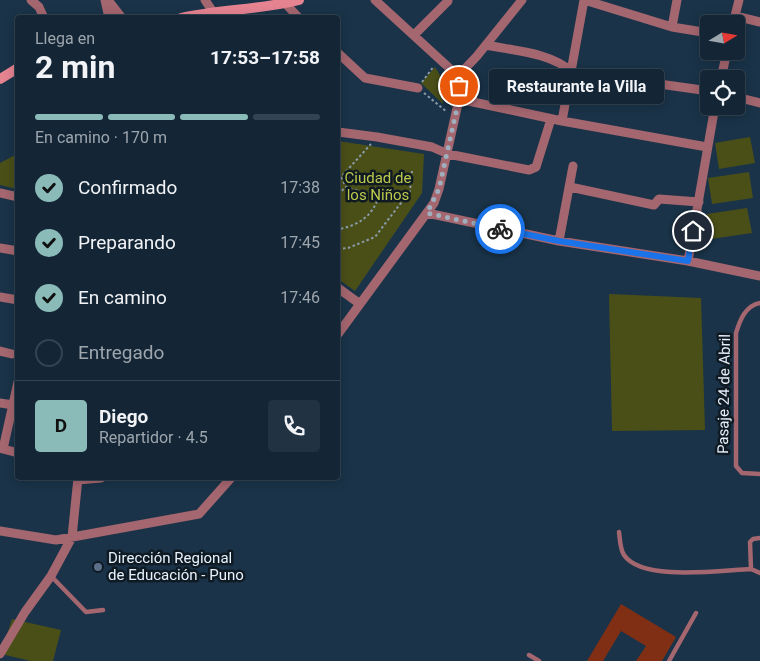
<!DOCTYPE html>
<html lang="es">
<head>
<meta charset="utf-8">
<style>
  body { margin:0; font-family:Roboto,sans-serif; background:#213242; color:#f1f3f6; height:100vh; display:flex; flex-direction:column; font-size:19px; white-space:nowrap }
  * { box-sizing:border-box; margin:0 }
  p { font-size:16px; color:#9da5ad }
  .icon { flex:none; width:28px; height:28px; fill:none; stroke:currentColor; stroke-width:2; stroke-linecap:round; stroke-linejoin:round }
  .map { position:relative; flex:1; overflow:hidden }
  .sheet { position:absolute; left:15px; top:15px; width:325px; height:465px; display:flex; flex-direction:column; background:#142636; border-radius:5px; box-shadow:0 2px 12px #0003,0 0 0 1px #334351 }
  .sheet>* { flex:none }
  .needle { width:32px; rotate:79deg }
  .fabs { position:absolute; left:700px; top:15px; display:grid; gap:10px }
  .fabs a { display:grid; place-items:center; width:45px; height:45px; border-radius:5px; background:#142636; box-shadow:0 2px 12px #0003,0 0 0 1px #334351; font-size:25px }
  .pin { position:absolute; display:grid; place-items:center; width:42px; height:42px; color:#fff; margin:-21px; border:2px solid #fff; border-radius:50%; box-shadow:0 1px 5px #0007 }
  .courier { position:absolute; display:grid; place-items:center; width:50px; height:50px; margin:-25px; border:4px solid #1a73e8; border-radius:50%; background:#fff; color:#222; box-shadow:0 1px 6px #0007 }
  .bubble { position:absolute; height:35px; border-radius:5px; background:#142636; box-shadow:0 2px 12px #0003,0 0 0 1px #334351; font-size:16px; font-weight:700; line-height:35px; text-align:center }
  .summary em { font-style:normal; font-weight:700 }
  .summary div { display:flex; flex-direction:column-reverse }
  .summary { display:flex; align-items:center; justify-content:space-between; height:85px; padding:0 20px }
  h1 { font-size:32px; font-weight:700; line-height:38px }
  .bar { display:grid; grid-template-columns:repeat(4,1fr); gap:8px 5px; align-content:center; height:60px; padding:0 20px }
  .bar i { height:6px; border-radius:4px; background:#334351 }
  .bar .selected { background:#8bbbb9 }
  .bar p { grid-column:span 4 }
  .line { display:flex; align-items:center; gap:12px; padding:0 20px; border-top:1px solid #334351 }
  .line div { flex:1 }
  .round { display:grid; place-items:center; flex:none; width:52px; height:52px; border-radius:5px; background:#213242 }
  ol { padding:0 20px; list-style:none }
  li { display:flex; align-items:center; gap:15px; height:55px }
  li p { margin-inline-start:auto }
  li .icon { padding:5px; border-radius:50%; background:#8bbbb9; color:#111; stroke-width:4 }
  li:last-child { color:#9da5ad }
  li i { width:28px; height:28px; border:2px solid #334351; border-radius:50% }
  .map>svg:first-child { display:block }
  .green { fill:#4a4f18 }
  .building { fill:#802f14 }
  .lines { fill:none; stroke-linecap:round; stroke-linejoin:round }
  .path { stroke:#8a9cac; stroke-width:2; stroke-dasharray:2.5 2.5; stroke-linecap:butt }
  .lane { stroke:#a4666f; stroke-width:4.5 }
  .street { stroke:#a4666f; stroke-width:9 }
  .secondary { stroke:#e58391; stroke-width:10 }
  .done { stroke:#9fafbe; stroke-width:5; stroke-dasharray:0 9 }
  .route { stroke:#1a73e8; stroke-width:6 }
  .service-dot { fill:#5c6f8a; stroke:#0f1a23; stroke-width:2 }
  .labels { text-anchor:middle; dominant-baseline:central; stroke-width:5; stroke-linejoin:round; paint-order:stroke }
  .park-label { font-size:15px; fill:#bdc94c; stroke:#0f1a23 }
  .street-label { font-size:15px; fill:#e6f2fe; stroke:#0f1a23 }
  .poi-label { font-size:15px; fill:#e6f2fe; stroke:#0f1a23; text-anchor:start }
</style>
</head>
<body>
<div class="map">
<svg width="760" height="661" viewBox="0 0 760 661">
  <rect width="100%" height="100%" fill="#1a3348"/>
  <path class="green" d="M435,67L441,77L443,104L421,83Z
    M750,137L755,163L719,169L715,143Z
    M338,141L424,154L422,193L355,291L338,279Z
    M17,154V189L0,185V163Z
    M749,172L753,198L712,204L708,178Z
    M747,208L752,233L711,239L707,214Z
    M609,294L701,298L705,430L612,431Z
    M12,619L61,630L53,661H31L1,654Z"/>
  <path class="building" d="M621,604L676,637L662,661H636L646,646L621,631L603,661H587Z"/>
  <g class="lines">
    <path class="path" d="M422,82L434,66
      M424,93L447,112
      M338,194L346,187
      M338,210L340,229C360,224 371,217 379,197L346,187L341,177L371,144
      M338,249L348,248L375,237L410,191L412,171"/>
    <path class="lane" d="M760,303C745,306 740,320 736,333V466L742,473L760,474
      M619,532C620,539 620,549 624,555C642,582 722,570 751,569
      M760,538L753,539L750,542L751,569L760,573
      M51,576L86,612L103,610
      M529,655L539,661
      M669,661L696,613"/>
    <path class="street" d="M31,0L39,7L44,18
      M105,0L109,18
      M108,0L122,18
      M205,0L217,18
      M282,0L299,18
      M375,0L458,76
      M584,0L672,27L709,33
      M735,16L760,22
      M733,24L739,0
      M672,27L677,0
      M414,35L448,1
      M486,45C514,51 550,52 572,72L628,85L636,87L645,82L709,91
      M338,53L365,78L418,88
      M721,79L727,51
      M736,97L760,103
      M459,99L562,121L707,147
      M562,121L584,0
      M338,132L377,137L432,147L448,154L529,170L536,167L551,119
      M570,187L654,205L659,199L699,202
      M0,193L18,197
      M427,213L559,241L688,261L760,276
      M559,241L573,166
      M0,248L18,251
      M688,261L715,106
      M338,288L360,304
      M0,297L18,300
      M338,334L434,203L439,189L459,99L458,76L477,56L522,0
      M0,351L12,354
      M0,403L13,405
      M0,448L18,453
      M3,449L18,382
      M78,480L101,478
      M0,531L56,540L199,514L231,478
      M0,654L25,612L51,576L72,537L78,478"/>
    <path class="secondary" d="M181,18C220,9 261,10 299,0
      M0,79L18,68"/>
  </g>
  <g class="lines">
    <path class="done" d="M459,86V99L439,189L427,213L500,229"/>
    <path class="route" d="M500,229L559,241L688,261L693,231"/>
  </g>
  <circle class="service-dot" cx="98" cy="567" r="5"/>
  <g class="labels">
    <g class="park-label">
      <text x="378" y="178">Ciudad de<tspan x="378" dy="17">los Niños</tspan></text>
    </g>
    <g class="street-label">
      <text transform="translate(724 394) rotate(-89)">Pasaje 24 de Abril</text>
    </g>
    <g class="poi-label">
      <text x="108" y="558">Dirección Regional<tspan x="108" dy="17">de Educación - Puno</tspan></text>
    </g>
  </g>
</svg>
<div class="fabs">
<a><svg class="needle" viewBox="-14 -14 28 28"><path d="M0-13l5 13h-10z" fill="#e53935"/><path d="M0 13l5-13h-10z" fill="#9da5ad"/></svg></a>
<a><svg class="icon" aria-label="locate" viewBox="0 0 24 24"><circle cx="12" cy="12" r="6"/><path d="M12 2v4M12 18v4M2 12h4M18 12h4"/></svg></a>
</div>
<div class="pin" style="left:459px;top:86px;background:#ea580c"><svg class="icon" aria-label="bag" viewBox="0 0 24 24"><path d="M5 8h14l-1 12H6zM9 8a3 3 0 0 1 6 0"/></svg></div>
<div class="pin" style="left:693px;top:231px;background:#1f2937"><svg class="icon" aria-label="home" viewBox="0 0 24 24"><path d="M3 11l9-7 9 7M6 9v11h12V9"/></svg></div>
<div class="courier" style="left:500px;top:229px"><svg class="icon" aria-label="bike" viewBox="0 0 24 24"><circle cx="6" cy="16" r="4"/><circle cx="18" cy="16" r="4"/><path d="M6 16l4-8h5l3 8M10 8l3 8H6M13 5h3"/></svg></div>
<div class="bubble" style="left:489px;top:69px;width:175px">Restaurante la Villa</div>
<section class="sheet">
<div class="summary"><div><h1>2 min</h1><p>Llega en</p></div><em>17:53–17:58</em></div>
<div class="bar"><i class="selected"></i><i class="selected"></i><i class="selected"></i><i></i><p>En camino · 170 m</p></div>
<ol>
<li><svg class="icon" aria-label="check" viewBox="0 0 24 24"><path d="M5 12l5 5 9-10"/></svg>Confirmado<p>17:38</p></li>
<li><svg class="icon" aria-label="check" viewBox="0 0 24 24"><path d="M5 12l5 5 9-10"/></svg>Preparando<p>17:45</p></li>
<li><svg class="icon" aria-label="check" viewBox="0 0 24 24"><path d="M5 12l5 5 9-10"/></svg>En camino<p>17:46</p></li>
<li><i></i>Entregado</li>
</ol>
<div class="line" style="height:90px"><b class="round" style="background:#8bbbb9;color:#111">D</b><div><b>Diego</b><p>Repartidor · 4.5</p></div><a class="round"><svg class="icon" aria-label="phone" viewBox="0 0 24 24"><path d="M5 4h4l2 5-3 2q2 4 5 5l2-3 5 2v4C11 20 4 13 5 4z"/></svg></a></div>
</section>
</div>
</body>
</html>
